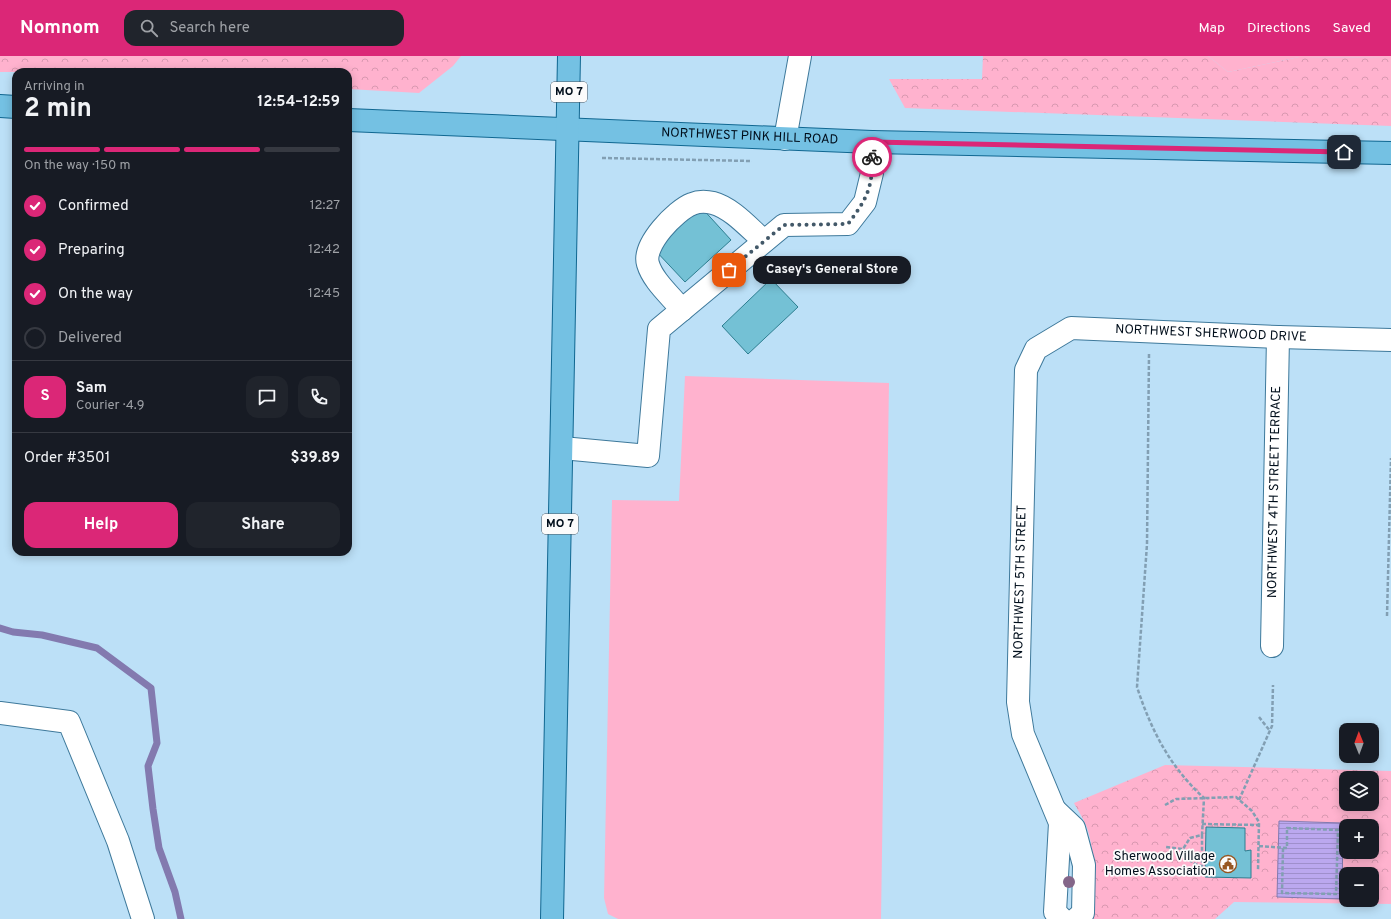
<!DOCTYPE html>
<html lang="en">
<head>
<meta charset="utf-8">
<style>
  body { margin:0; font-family:Overpass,sans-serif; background:#20242c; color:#f1f3f6; height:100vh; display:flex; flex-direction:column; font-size:15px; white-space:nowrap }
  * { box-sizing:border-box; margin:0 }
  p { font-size:13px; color:#9ea1a6 }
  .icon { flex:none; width:22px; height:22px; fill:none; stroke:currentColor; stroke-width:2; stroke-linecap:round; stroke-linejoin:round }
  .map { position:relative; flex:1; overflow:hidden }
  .side { position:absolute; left:12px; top:12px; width:340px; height:488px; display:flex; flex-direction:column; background:#171b24; border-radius:12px; box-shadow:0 2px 10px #0003 }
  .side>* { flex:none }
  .needle { width:26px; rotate:359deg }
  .buttons { position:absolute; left:1339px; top:667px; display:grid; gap:8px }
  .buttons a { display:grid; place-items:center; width:40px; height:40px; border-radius:8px; background:#171b24; box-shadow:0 2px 10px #0003; font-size:20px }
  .pin { position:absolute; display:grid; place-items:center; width:34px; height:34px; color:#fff; margin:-17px; border-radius:8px; box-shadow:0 2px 6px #0006 }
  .courier { position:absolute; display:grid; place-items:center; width:40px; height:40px; margin:-20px; border:3px solid #db2777; border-radius:50%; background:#fff; color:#222; box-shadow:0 1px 5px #0007 }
  .bubble { position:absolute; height:28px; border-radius:12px; background:#171b24; box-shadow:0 2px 10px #0003; font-size:13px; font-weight:700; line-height:28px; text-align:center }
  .overview em { font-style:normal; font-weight:700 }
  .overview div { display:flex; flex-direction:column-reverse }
  .overview { display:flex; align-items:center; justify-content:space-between; height:68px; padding:0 12px }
  h1 { font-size:26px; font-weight:700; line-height:30px }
  .bar { display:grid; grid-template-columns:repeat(4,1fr); gap:6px 4px; align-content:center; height:48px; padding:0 12px }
  .bar i { height:5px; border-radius:3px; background:#363941 }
  .bar .active { background:#db2777 }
  .bar p { grid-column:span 4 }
  .line { display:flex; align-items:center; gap:10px; padding:0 12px; border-top:1px solid #363941 }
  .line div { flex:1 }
  .round { display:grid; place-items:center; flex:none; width:42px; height:42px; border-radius:12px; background:#20242c }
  ol { padding:0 12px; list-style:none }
  li { display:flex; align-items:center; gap:12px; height:44px }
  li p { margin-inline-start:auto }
  li .icon { padding:4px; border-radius:50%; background:#db2777; color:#fff; stroke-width:4 }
  li:last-child { color:#9ea1a6 }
  li i { width:22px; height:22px; border:2px solid #363941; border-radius:50% }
  .primary-button { display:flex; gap:8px; margin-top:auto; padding:8px 12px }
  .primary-button a { flex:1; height:46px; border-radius:12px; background:#db2777; color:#fff; font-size:16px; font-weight:700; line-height:46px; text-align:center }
  .primary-button a+a { background:#20242c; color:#f1f3f6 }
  header { display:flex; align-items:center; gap:24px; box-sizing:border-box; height:56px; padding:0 20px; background:#db2777; color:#fff }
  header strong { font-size:19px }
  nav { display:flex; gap:22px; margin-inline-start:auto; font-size:14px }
  .search { width:280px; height:36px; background:#20242c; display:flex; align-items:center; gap:10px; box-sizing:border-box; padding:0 14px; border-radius:12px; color:#9ea1a6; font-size:15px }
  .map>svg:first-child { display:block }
  .grass { fill:#ffb2ce }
  .forest { fill:url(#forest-crowns); fill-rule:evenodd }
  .water { fill:url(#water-rules); stroke:#837aaf }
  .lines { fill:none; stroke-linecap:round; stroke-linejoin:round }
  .stream { stroke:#837aaf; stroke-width:7 }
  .building { fill:#74c1d5; stroke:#2d7e90 }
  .minor-casing { stroke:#3e799b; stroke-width:24 }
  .major-casing { stroke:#106791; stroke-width:24 }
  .path { stroke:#829fb3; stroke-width:2.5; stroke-dasharray:4 2; stroke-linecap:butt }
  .minor { stroke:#fff; stroke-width:22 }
  .major { stroke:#74c1e3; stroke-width:22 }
  .tree { fill:#846689 }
  .done { stroke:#425868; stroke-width:4; stroke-dasharray:0 7.2 }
  .route { stroke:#db2777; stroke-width:5 }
  .labels { text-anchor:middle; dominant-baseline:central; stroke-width:3.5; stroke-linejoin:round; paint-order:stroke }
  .shield { fill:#fbfbfb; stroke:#4b555e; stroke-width:1 }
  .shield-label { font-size:12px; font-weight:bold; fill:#000e1b }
  .street-label { font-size:13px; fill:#000e1b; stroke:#fbfbfb }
  .poi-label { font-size:13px; fill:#000e1b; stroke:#fbfbfb; text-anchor:end }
</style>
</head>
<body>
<header>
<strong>Nomnom</strong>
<div class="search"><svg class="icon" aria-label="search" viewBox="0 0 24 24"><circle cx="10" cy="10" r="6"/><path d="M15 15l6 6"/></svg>Search here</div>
<nav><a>Map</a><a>Directions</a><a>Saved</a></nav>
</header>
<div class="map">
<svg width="1391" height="863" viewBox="0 0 1391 863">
  <defs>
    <pattern id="forest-crowns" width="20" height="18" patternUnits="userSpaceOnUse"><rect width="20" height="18" fill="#ffb2ce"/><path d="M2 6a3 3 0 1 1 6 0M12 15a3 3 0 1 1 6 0" fill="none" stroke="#d998b0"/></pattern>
    <pattern id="water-rules" width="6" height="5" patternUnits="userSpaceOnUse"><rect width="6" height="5" fill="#bba8ef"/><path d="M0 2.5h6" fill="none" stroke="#9f8fcc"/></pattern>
  </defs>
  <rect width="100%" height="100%" fill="#bce0f7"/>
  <path class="grass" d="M1208,0H1391V2L1299,1L1228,16Z
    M685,320L889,327L881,863H618L608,858L604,842L612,444L679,445Z"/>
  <path class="forest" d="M0,0H461L453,10L419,37L348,33V16H0Z
    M983,0H1208L1228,16L1299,1L1391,2V70L905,52L889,23H982Z
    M1165,709L1391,715V848L1234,846L1215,863H1091C1091,834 1097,800 1087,772C1084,763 1078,755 1074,747ZM1346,722H1372V748H1346ZM1346,770H1372V796H1346ZM1346,818H1372V844H1346Z"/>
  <path class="water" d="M1279,765L1343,767L1342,843L1277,841Z"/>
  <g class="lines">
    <path class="stream" d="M0,572L13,576L42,579L97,592L151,632L157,687L148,710L153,753L159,792L175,836L181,863"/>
  </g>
  <path class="building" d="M700,150L731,184L685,226L654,193Z
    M771,223L798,251L748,298L722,270Z
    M1206,771L1245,772V795L1251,794V822L1205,821Z"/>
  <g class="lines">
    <g class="minor-casing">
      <g id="minor">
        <path d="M785,83L800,0"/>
        <path d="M682,254C671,240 653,225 648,208C642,189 676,154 692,148C699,145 705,145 713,147C732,152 750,173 764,185"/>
        <path d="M562,392L648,400L659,273L784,169L848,168L865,146L872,117V86"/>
        <path id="s1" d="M1272,590L1278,281"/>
        <path d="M0,657L69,666L118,785L143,863"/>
        <path d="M1056,755L1074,772L1084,809L1083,857L1076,863"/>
        <path id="s2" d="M1062,863L1055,856L1060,767L1023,678L1018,646L1026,314L1036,293L1071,272L1278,281L1391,284"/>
      </g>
    </g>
    <g class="major-casing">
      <g id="major">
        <path d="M0,50L16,51"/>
        <path id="s3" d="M348,64L872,86L1391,97"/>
        <path d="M552,863L569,0"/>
      </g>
    </g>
    <path class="path" d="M602,102L752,105
      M1149,298L1147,488L1137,631C1151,674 1170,711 1204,742L1202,779L1190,782L1183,793L1166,791
      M1387,560L1391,402
      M1259,661L1270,675
      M1239,744L1272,670L1273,629
      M1165,749L1176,743L1236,741L1252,755L1259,766L1258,815
      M1202,768L1259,769
      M1259,790L1287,792V772L1338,774L1336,838L1282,837L1283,792
      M1183,793C1187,802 1191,808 1202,810V779"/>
    <use href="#minor" class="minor"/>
    <use href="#major" class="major"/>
  </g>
  <circle class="tree" cx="1069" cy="826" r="6"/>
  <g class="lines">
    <path class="done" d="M729,214L784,169L848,168C866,144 873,132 872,101"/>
    <path class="route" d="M872,101V86L1344,96"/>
  </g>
  <defs>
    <g id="civic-ring" transform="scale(0.9)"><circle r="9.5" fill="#fbfbfb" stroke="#975621" stroke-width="1.5"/><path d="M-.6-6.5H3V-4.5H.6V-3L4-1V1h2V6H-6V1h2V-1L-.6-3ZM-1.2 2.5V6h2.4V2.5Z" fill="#975621"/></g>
  </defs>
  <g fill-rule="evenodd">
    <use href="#civic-ring" x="1228" y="808"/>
  </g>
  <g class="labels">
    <g class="shield">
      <rect x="551" y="26" width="36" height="20" rx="3"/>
      <rect x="542" y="458" width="36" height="20" rx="3"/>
    </g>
    <g class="shield-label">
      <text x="569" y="36">MO 7</text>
      <text x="560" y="468">MO 7</text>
    </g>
    <g class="street-label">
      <text stroke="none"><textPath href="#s3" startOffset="402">NORTHWEST PINK HILL ROAD</textPath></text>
      <text stroke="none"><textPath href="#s2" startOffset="764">NORTHWEST SHERWOOD DRIVE</textPath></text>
      <text stroke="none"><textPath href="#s1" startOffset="154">NORTHWEST 4TH STREET TERRACE</textPath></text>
      <text stroke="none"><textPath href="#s2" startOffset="348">NORTHWEST 5TH STREET</textPath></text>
    </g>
    <g class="poi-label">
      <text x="1215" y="801">Sherwood Village<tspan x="1215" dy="15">Homes Association</tspan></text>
    </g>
  </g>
</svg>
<div class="buttons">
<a><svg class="needle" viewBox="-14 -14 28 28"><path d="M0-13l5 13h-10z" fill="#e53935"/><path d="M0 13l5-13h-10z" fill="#9ea1a6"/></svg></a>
<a><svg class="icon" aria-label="layers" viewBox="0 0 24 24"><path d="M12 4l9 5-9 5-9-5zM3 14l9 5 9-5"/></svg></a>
<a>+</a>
<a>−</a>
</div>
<div class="pin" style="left:729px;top:214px;background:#ea580c"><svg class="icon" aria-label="bag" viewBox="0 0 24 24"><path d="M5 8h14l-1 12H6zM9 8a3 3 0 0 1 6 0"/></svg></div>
<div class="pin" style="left:1344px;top:96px;background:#1f2937"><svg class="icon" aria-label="home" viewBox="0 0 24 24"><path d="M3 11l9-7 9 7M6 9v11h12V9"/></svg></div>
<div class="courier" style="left:872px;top:101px"><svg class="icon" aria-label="bike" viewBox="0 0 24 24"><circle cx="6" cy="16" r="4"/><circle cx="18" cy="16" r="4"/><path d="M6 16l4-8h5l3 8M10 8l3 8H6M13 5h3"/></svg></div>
<div class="bubble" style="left:753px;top:200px;width:158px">Casey's General Store</div>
<section class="side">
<div class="overview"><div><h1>2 min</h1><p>Arriving in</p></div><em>12:54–12:59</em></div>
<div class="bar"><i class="active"></i><i class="active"></i><i class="active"></i><i></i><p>On the way · 150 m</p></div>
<ol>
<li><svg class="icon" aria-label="check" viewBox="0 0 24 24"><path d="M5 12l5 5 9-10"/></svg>Confirmed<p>12:27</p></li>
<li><svg class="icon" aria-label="check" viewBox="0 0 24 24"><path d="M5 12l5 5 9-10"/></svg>Preparing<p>12:42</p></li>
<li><svg class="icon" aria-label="check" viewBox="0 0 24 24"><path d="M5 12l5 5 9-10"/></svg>On the way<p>12:45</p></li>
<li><i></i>Delivered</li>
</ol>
<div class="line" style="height:72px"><b class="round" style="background:#db2777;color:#fff">S</b><div><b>Sam</b><p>Courier · 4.9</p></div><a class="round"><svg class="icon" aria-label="chat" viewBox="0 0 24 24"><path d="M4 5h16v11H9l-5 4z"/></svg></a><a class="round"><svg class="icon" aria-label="phone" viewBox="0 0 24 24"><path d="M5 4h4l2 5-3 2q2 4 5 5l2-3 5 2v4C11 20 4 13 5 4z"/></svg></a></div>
<div class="line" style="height:52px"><div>Order #3501</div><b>$39.89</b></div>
<div class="primary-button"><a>Help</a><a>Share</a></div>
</section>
</div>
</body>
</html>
